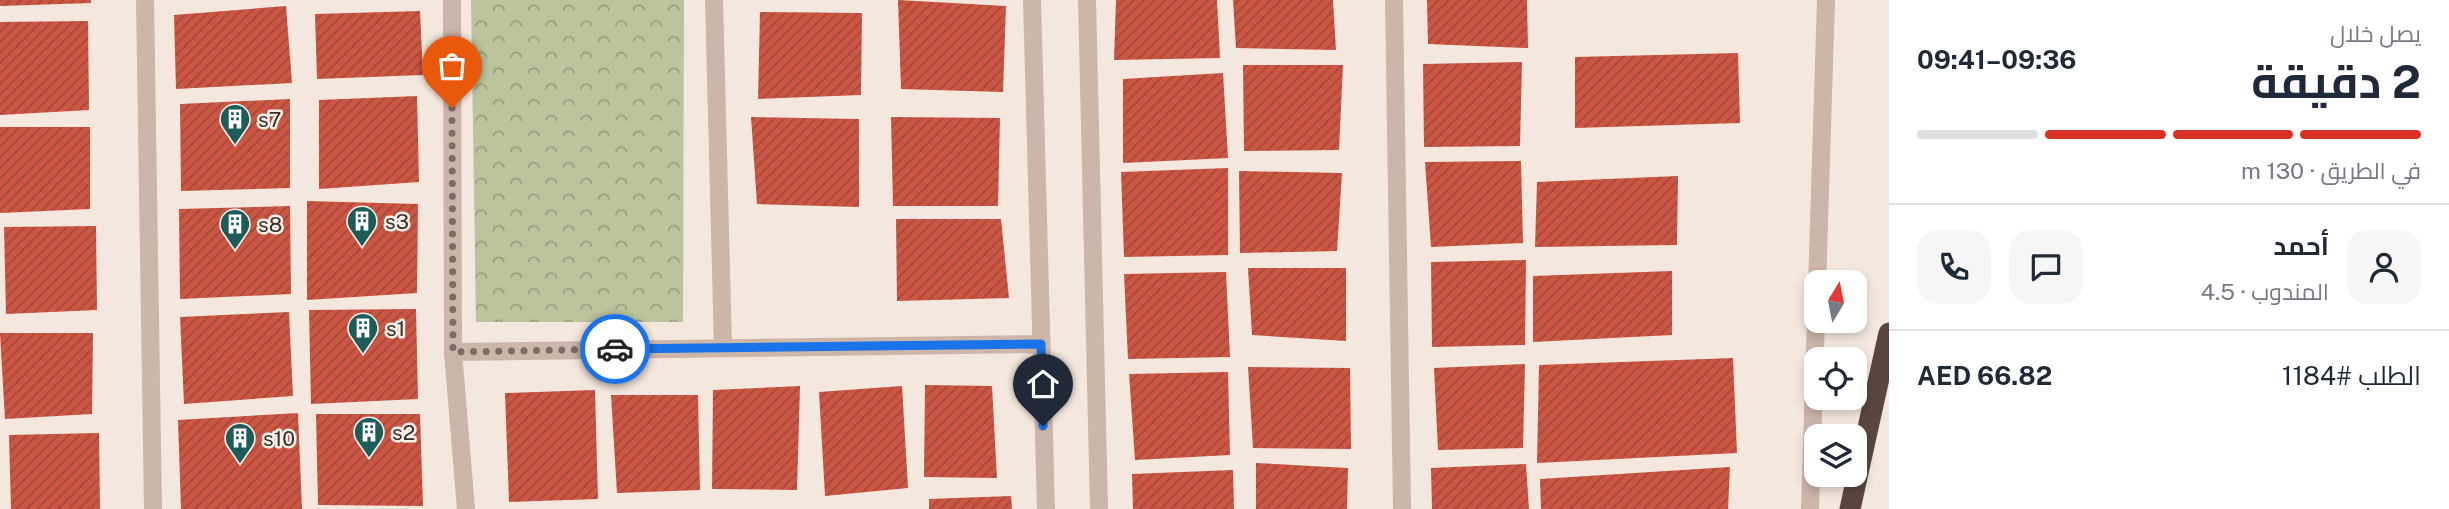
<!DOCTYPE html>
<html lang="ar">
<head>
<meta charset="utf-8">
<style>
  body { margin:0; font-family:"Public Sans",Cairo,sans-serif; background:#f6f6f7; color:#1f2937; direction:rtl; height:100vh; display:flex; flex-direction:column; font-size:26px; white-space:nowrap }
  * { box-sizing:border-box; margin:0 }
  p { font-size:23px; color:#747a83 }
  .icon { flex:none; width:38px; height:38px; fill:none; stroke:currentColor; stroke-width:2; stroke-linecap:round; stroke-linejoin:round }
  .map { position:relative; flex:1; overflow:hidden; direction:ltr }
  .panel { display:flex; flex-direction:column; background:#fff; width:560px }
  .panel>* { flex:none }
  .needle { width:46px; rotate:10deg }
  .fabs { position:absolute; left:1804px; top:270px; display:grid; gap:14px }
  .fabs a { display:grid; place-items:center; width:63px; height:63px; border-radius:14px; background:#fff; box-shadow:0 4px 10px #0003; font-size:35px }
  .pin { position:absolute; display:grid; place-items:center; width:60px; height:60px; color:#fff; margin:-72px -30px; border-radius:50% 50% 50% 0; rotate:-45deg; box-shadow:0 0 7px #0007 }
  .pin .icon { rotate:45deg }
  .courier { position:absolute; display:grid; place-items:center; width:70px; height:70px; margin:-35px; border:5px solid #1a73e8; border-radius:50%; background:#fff; color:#222; box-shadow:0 2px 9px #0007 }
  .overview em { font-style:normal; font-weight:700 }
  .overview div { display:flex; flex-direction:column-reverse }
  .overview { display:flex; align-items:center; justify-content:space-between; height:119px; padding:0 28px }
  h1 { font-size:46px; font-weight:700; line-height:52px }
  .bar { display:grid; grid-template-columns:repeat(4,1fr); gap:10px 7px; align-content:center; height:84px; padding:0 28px }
  .bar i { height:9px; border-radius:5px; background:#e0e1e3 }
  .bar .current { background:#d93025 }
  .bar p { grid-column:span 4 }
  .line { display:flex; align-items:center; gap:18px; padding:0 28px; border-top:2px solid #e0e1e3 }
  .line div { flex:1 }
  .round { display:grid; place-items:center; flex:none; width:74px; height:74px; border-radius:21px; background:#f6f6f7 }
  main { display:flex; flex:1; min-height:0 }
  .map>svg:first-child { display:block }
  .park { fill:url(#park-crowns) }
  .building { fill:url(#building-hatch) }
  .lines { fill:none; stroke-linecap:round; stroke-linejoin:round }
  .minor { stroke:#cdb5a8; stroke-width:18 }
  .highway { stroke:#5b453f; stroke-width:21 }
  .done { stroke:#7a6d68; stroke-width:7; stroke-dasharray:0 12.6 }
  .route { stroke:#1a73e8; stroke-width:9 }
  .labels { text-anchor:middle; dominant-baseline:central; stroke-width:5; stroke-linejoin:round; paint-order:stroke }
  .poi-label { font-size:21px; fill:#392c29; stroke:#fbf1ea; text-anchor:start }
</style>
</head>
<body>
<main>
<section class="panel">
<div class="overview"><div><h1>2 دقيقة</h1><p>يصل خلال</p></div><em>09:36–09:41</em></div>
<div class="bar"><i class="current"></i><i class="current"></i><i class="current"></i><i></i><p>في الطريق · 130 m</p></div>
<div class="line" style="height:126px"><a class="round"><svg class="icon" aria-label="person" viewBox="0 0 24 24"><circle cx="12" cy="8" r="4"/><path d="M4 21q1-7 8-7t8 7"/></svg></a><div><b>أحمد</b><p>المندوب · 4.5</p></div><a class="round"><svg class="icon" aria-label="chat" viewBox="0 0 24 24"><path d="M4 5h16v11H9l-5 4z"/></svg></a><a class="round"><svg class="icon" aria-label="phone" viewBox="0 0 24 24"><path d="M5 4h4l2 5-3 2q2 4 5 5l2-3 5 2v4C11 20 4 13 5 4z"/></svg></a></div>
<div class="line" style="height:91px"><div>الطلب #1184</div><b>AED 66.82</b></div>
</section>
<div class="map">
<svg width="1889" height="509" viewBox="0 0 1889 509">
  <defs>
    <pattern id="park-crowns" width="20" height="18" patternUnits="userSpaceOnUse" patternTransform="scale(1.75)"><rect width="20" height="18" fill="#bbc49c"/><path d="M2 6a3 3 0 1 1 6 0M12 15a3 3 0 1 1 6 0" fill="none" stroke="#999f7f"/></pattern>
    <pattern id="building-hatch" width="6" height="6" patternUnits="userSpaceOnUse" patternTransform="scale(1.75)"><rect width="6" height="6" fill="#cb5644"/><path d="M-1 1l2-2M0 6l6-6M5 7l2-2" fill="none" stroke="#a64739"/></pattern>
  </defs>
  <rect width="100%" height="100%" fill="#f4e7dd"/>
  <path class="park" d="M471,0H684L683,322H476Z"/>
  <path class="building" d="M0,0H91V3L0,6Z
    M898,0L1006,6L1003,92L901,89Z
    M1116,0H1217L1220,58L1114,60Z
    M1233,0H1333L1336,50L1236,48Z
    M1427,0H1527L1528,48L1428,44Z
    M286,6L292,83L176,89L174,15Z
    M420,11L423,75L317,79L315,14Z
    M760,12L862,13L861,95L758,99Z
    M88,21L89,110L0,115V22Z
    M1738,53L1740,123L1575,128V57Z
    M1522,62L1520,146L1424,147L1423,64Z
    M1243,65H1343L1339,150L1244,151Z
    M1223,73L1228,158L1123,163V79Z
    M417,96L419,182L319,189V100Z
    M290,99V188L181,191L180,104Z
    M751,117L859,119V207L757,204Z
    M891,117L1000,118L998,206H893Z
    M0,127H90V209L0,213Z
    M1521,161L1523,243L1431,247L1425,162Z
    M1228,168V255L1124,257L1121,172Z
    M1239,171L1342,173L1337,251L1240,253Z
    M1678,176L1677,245L1535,247L1537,182Z
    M307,201L418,204L417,293L307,300Z
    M290,206L291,294L180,299L179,209Z
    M896,219H1001L1009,298L897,301Z
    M96,226L97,310L6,314L4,227Z
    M1526,260L1525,345L1432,347L1431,262Z
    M1248,268H1346V341L1252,335Z
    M1672,271V335L1533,342V276Z
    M1226,272L1230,357L1128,359L1124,274Z
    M416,309L418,399L311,404L309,310Z
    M289,312L293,396L184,404L180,317Z
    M0,333H93L92,414L5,419Z
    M1733,358L1737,453L1537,463L1539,365Z
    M1525,364L1523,448L1438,450L1434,368Z
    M1248,367L1350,368L1351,449L1253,448Z
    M1228,372L1230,455L1135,460L1129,374Z
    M925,385L992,386L997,478L924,477Z
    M800,386L797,490L712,489L713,390Z
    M902,386L908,488L825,496L819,392Z
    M595,390L598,499L509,502L505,393Z
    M611,395H698L700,490L617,493Z
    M298,413L302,509H181L178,420Z
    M316,414H420L423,506L318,505Z
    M99,433L100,509H11L9,435Z
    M1256,463L1348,468L1347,509H1256Z
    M1526,464L1529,509H1432L1431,468Z
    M1730,467L1728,509H1541L1540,479Z
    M1233,470L1234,509H1133L1132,474Z
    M1011,496L1012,509H929V499Z"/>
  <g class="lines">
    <path class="minor" d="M145,0L153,509
      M452,0L453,352L466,509
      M714,0L723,347
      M1032,0L1046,509
      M1087,0L1099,509
      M1394,0L1402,509
      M453,352L1041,344
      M1810,509L1826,0"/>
    <path class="highway" d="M1850,509L1889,333"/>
  </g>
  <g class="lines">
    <path class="done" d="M452,108L453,352L615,349"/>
    <path class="route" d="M615,349L1041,344L1043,426"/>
  </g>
  <defs>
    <g id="building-pin" transform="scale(1.575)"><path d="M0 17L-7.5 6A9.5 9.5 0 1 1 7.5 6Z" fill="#1c5d5a" stroke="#fbf1ea"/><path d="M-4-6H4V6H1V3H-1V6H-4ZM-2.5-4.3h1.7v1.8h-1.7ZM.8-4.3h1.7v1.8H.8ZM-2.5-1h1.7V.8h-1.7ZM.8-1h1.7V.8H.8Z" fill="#fff"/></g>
  </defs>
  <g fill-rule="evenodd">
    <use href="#building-pin" x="235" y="119"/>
    <use href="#building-pin" x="362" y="221"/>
    <use href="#building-pin" x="235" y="224"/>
    <use href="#building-pin" x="363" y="328"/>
    <use href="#building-pin" x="369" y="432"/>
    <use href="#building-pin" x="240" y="438"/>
  </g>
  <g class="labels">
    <g class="poi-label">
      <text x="258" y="119">s7</text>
      <text x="385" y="221">s3</text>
      <text x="258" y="224">s8</text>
      <text x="386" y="328">s1</text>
      <text x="392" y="432">s2</text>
      <text x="263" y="438">s10</text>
    </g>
  </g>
</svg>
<div class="fabs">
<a><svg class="needle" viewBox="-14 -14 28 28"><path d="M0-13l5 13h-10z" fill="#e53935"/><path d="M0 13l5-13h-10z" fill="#747a83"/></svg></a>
<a><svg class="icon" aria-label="locate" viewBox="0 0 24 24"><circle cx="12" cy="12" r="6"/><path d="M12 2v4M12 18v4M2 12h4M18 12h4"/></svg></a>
<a><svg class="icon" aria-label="layers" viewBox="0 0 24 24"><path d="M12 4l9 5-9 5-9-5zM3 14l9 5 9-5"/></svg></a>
</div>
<div class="pin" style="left:452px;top:108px;background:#ea580c"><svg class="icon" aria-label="bag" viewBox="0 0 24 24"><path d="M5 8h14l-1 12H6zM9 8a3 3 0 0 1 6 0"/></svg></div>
<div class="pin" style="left:1043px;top:426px;background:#1f2937"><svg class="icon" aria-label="home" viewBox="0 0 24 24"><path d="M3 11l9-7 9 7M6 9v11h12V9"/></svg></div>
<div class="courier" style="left:615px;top:349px"><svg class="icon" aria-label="car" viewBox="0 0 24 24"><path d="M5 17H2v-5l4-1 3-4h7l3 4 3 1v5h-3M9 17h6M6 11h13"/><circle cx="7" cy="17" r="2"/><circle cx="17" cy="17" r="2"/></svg></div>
</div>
</main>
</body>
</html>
